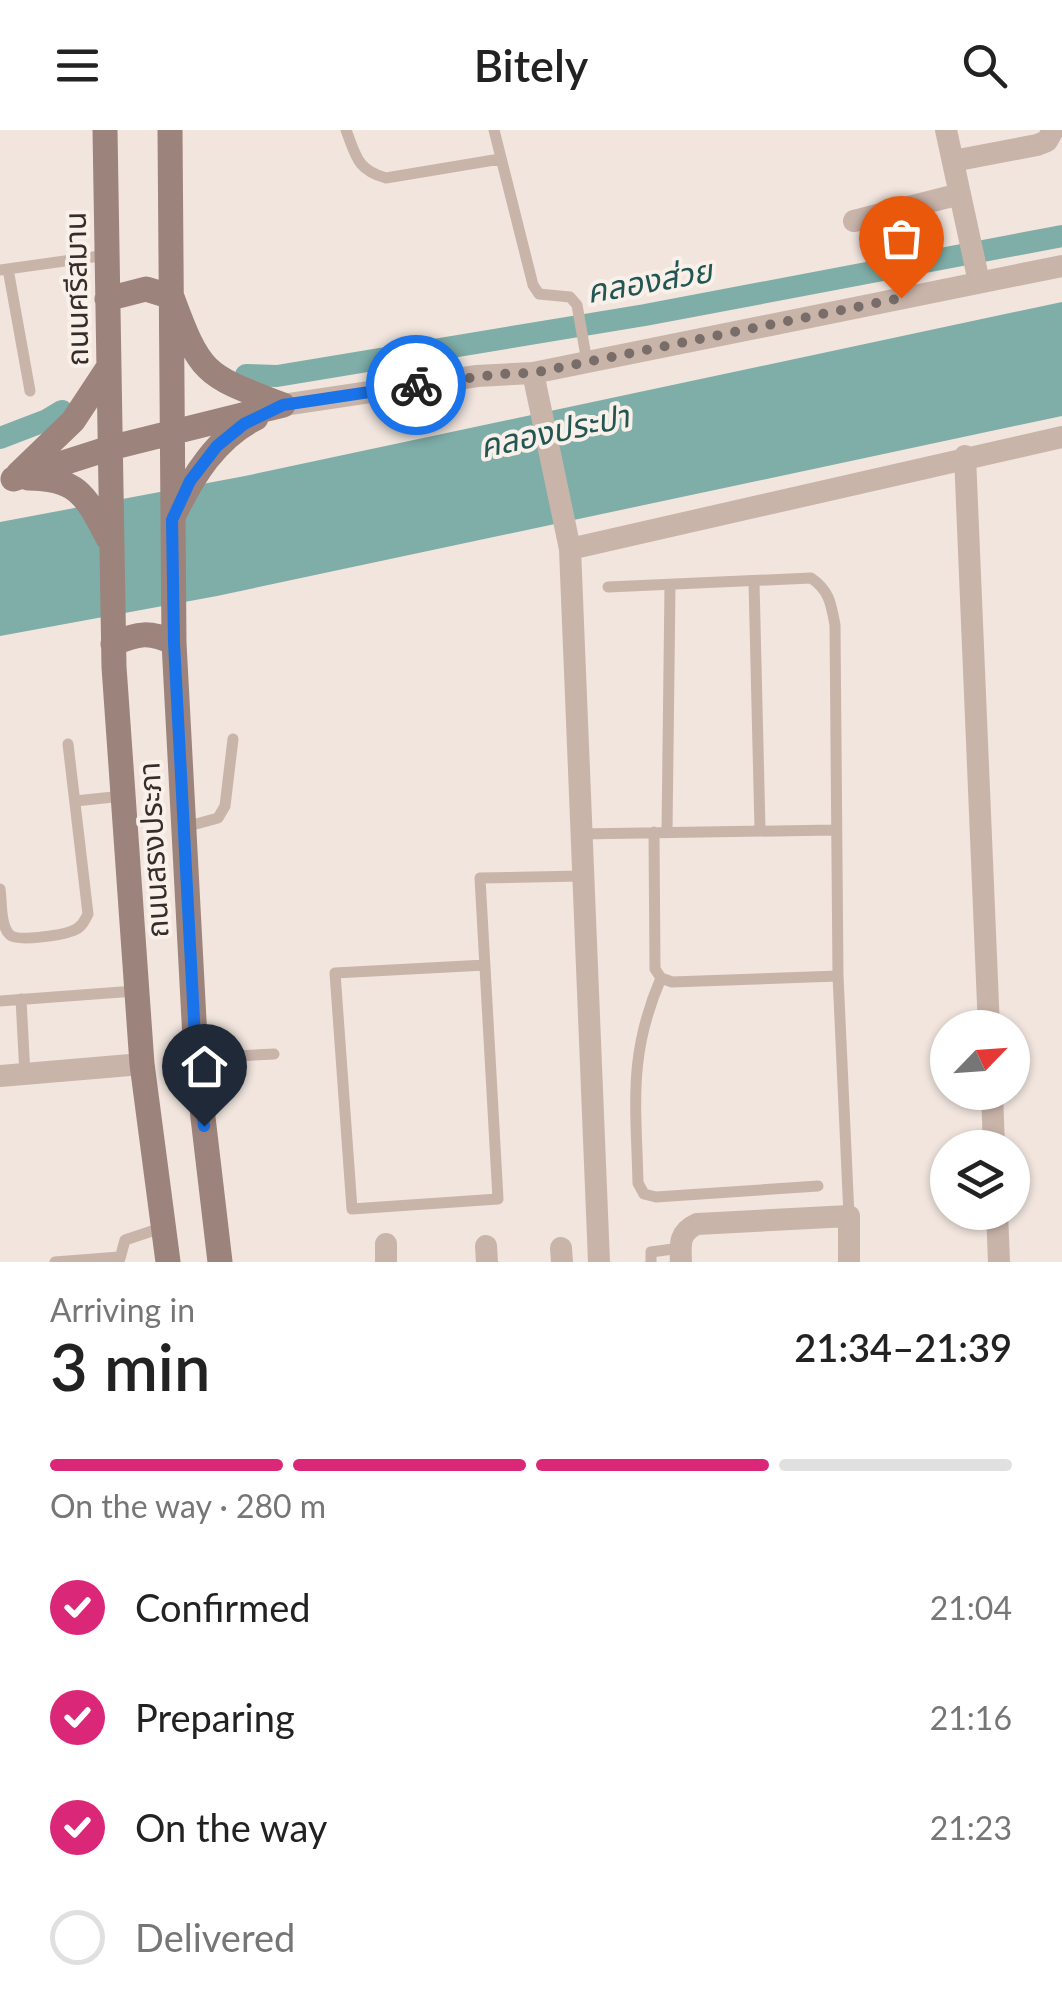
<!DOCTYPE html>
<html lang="en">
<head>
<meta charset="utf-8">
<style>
  body { margin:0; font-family:Lato,"Noto Sans Thai",sans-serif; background:#f6f6f6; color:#222; height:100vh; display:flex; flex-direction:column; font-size:38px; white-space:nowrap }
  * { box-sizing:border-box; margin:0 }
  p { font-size:32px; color:#767676 }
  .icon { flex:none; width:55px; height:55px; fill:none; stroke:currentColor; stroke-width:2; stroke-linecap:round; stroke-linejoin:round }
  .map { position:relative; height:1132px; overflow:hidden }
  .details { display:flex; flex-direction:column; background:#fff; flex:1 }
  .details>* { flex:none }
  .needle { width:65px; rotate:65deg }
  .fabs { position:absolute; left:930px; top:880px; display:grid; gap:20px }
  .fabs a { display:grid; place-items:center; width:100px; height:100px; border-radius:50%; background:#fff; box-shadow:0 2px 8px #0004; font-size:50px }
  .pin { position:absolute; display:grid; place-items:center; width:85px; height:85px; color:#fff; margin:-102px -42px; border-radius:50% 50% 50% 0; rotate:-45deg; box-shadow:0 0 10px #0007 }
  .pin .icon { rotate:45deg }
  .courier { position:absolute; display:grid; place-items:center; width:100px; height:100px; margin:-50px; border:8px solid #1a73e8; border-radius:50%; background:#fff; color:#222; box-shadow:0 2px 12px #0007 }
  .summary em { font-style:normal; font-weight:600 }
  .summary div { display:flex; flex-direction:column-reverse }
  .summary { display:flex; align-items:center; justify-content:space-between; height:170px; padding:0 50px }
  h1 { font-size:65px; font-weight:600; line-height:75px }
  .bar { display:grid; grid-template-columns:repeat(4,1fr); gap:15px 10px; align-content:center; height:120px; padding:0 50px }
  .bar i { height:12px; border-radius:8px; background:#e0e0e0 }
  .bar .selected { background:#db2777 }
  .bar p { grid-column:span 4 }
  ol { padding:0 50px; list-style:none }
  li { display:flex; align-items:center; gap:30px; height:110px }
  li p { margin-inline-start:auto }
  li .icon { padding:10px; border-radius:50%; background:#db2777; color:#fff; stroke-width:4 }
  li:last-child { color:#767676 }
  li i { width:55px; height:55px; border:5px solid #e0e0e0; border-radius:50% }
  header { display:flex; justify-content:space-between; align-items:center; height:130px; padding:0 50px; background:#fff; font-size:45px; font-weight:600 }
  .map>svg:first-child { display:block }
  .water { fill:#7fada8 }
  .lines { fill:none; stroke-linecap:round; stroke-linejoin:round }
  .canal { stroke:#7fada8; stroke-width:22 }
  .service { stroke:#c9b4aa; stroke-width:11 }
  .minor { stroke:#c9b4aa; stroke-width:22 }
  .secondary { stroke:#9c837c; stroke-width:25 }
  .done { stroke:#786d68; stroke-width:10; stroke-dasharray:0 18 }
  .route { stroke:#1a73e8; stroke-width:12 }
  .labels { text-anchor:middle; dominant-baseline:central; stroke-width:8; stroke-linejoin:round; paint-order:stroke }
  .street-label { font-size:30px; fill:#372c29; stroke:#f9f0ea }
  .water-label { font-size:32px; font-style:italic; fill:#215652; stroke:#f9f0ea }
</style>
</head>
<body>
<header><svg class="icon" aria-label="menu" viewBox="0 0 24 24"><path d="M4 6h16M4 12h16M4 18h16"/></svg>Bitely<svg class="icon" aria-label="search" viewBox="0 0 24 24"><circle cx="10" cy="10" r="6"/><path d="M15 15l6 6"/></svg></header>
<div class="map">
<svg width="1062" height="1132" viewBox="0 0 1062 1132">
  <rect width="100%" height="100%" fill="#f1e5de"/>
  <path class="water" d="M1062,172V286L217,466L0,506V392L245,346Z"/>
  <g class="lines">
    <path class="canal" d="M246,245L277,246L645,185L1062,106
      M0,308L47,290L62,281"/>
    <path class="service" d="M346,0C356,26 357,40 386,48L500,29
      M494,0L533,155L539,164L570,167L577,175L587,232
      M8,139L30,261
      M0,140L107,125
      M754,452L760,699
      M608,457L811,448C829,460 831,473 835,495L838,846L849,1086
      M75,671L123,666
      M185,697L218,688L225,676L233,609
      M654,702L655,839L661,848L672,852L838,846
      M667,702L670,455
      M579,704L835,700
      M0,759C2,771 0,796 10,805C18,812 62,805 72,801C81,798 84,792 88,784L68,614
      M485,835L335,843L352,1079L498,1069L480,748L581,746
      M661,848C628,925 636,972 638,1053L644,1064L656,1067L818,1056
      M21,869L25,945
      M0,871L135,861
      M196,928L274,924
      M55,1132L119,1127
      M119,1132L125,1110L164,1097
      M651,1132V1122L680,1118"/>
    <path class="minor" d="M946,0L979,152
      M953,31L1037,15L1047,11L1053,0
      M854,91L960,64
      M533,243L570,419L599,1132
      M283,275L477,246L533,243L1062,136
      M965,326L989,898
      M570,419L1062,307
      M0,946L142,934
      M992,962L994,1018
      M997,1082L999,1132
      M386,1114V1132
      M486,1116L487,1132
      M561,1118L562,1132
      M681,1132C680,1114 679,1102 697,1094L849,1086V1132"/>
    <path class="secondary" d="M105,0L114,537L142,934L168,1132
      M170,0L174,513L196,928L220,1132
      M107,169L146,159L172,167C201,246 205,245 283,275
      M18,344L73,291L108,238
      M28,348C79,348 86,367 108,408
      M13,349L110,318L283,275
      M174,385C193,346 216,308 256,288
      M113,514C138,503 150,501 174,513"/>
  </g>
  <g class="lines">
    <path class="done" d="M416,255L500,244L533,243L901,168"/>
    <path class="route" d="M204,996L196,928L174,513L172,390L190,351L217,316L244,294L283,275L416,255"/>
  </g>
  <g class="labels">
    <g class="street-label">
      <text transform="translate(75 159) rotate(-91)">ถนนศรีสมาน</text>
      <text transform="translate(152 720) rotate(-93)">ถนนสรงประภา</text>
    </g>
    <g class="water-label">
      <text transform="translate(649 150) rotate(-10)">คลองส่วย</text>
      <text transform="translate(554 300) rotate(-12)">คลองประปา</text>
    </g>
  </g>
</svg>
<div class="fabs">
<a><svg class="needle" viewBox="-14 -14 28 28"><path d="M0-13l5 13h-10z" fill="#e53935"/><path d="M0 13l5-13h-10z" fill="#767676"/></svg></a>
<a><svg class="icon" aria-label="layers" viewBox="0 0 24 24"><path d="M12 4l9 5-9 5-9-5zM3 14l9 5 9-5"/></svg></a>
</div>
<div class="pin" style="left:901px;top:168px;background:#ea580c"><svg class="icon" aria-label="bag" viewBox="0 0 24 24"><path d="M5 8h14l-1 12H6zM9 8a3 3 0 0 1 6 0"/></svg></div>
<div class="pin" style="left:204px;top:996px;background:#1f2937"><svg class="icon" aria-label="home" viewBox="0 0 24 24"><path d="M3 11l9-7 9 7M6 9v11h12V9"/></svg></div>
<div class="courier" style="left:416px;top:255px"><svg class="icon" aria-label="bike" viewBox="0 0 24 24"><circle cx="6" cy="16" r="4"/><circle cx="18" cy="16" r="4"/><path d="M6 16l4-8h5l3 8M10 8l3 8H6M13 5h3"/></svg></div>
</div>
<section class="details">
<div class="summary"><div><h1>3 min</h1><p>Arriving in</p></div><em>21:34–21:39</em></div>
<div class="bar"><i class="selected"></i><i class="selected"></i><i class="selected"></i><i></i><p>On the way · 280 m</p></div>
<ol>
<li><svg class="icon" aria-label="check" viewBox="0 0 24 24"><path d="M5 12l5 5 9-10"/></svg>Confirmed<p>21:04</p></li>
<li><svg class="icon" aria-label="check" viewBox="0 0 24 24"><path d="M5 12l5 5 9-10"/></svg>Preparing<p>21:16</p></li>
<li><svg class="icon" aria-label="check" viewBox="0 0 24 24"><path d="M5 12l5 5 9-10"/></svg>On the way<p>21:23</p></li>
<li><i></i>Delivered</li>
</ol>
</section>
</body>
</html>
